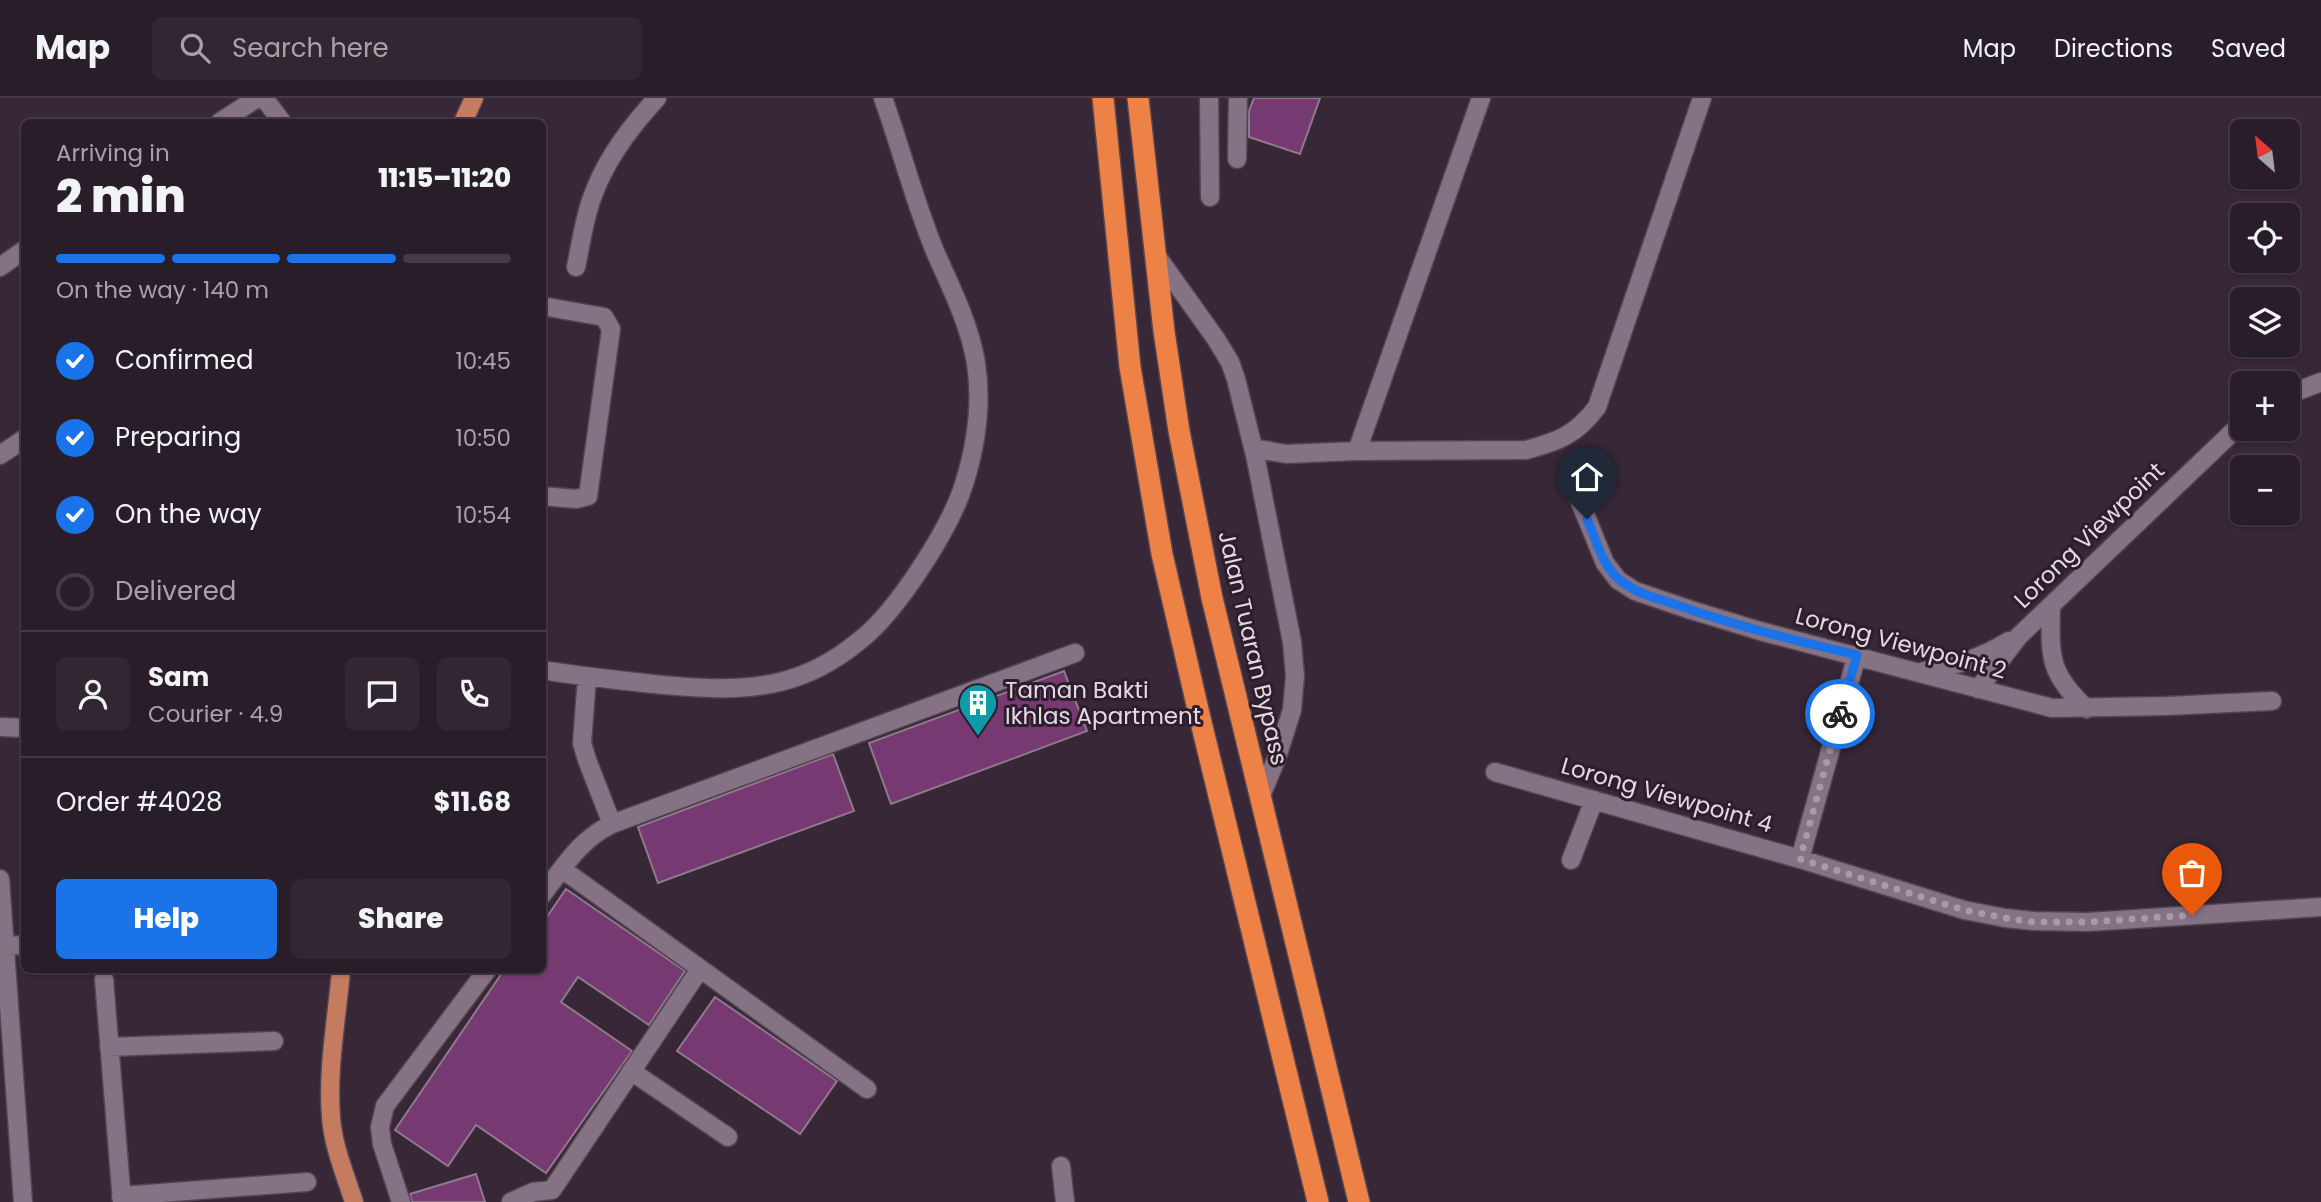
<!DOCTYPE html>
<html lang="en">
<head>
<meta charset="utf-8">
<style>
  body { margin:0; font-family:Poppins,sans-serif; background:#312631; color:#f1f3f6; height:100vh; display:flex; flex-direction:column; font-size:26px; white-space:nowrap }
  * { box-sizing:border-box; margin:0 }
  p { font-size:23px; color:#a5a2a8 }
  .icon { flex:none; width:38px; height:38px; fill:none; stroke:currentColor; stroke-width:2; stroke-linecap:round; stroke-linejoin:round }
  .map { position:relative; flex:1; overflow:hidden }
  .sheet { position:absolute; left:21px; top:21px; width:525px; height:854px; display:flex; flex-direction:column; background:#291d29; border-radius:10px; box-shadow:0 2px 5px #0004,0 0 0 2px #453b46 }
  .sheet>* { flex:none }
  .needle { width:46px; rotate:332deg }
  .controls { position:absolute; left:2230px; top:21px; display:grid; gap:14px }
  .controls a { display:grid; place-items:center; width:70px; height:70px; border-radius:10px; background:#291d29; box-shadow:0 2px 5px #0004,0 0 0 2px #453b46; font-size:35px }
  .pin { position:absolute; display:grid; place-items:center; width:60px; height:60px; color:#fff; margin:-72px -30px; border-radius:50% 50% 50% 0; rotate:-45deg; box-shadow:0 0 7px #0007 }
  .pin .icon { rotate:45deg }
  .courier { position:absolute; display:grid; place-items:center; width:70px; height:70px; margin:-35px; border:5px solid #1a73e8; border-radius:50%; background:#fff; color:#222; box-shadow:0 2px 9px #0007 }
  .headline em { font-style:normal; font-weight:800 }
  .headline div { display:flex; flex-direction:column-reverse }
  .headline { display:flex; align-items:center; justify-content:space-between; height:119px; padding:0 35px }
  h1 { font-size:46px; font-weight:800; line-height:52px }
  .bar { display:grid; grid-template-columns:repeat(4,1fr); gap:10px 7px; align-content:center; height:84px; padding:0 35px }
  .bar i { height:9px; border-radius:5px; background:#453b46 }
  .bar .selected { background:#1a73e8 }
  .bar p { grid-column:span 4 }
  .line { display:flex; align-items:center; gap:18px; padding:0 35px; border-top:2px solid #453b46 }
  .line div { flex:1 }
  .round { display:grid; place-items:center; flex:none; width:74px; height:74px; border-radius:10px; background:#312631 }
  ol { padding:0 35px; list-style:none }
  li { display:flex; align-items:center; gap:21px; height:77px }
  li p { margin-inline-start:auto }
  li .icon { padding:7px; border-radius:50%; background:#1a73e8; color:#fff; stroke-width:4 }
  li:last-child { color:#a5a2a8 }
  li i { width:38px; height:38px; border:4px solid #453b46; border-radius:50% }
  .primary-button { display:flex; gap:14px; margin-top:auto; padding:14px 35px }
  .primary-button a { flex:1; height:80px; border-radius:10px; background:#1a73e8; color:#fff; font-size:28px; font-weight:800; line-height:80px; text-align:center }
  .primary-button a+a { background:#312631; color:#f1f3f6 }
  header { display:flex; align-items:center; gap:42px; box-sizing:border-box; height:98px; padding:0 35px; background:#291d29; border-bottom:2px solid #453b46 }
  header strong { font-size:33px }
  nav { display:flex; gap:38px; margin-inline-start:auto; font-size:24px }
  .search { width:490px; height:63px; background:#312631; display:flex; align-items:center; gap:18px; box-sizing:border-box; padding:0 24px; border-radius:10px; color:#a5a2a8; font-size:26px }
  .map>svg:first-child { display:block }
  .building { fill:#773971; stroke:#8f7a8c; stroke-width:2 }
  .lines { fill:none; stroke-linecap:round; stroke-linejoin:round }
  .minor-casing { stroke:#524451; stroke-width:21 }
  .major-casing { stroke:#524451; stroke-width:21 }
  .highway-casing { stroke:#524451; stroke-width:24 }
  .minor { stroke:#857284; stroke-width:18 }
  .major { stroke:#c47b5f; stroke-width:18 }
  .highway { stroke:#ee8146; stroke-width:21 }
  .done { stroke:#a89ba7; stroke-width:7; stroke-dasharray:0 12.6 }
  .route { stroke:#1a73e8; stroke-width:9 }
  .labels { text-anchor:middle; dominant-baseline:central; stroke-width:6; stroke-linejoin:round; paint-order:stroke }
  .street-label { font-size:23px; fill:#e5dae4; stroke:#2d1d2d }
  .poi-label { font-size:23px; fill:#e5dae4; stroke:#2d1d2d; text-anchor:start }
</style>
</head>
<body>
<header>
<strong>Map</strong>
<div class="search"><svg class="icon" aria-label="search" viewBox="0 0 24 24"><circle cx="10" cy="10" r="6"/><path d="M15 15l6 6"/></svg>Search here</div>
<nav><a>Map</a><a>Directions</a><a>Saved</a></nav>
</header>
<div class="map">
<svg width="2321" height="1104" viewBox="0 0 2321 1104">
  <rect width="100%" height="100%" fill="#372737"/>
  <path class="building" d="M1254,0H1320L1300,56L1249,39V13Z
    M1064,573L1087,633L891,706L869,645Z
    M833,656L854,713L658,785L638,729Z
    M566,791L685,873L649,927L578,879L561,904L632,953L546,1075L476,1027L448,1068L395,1032L504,872H542V826Z
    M715,899L837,983L800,1036L677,953Z
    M476,1076L485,1104H412L410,1096Z"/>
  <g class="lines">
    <g class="minor-casing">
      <path id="minor" d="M264,0L282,24
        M1209,0L1210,99
        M220,24L257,0
        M1237,61L1238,0
        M1156,157L1216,241L1230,264L1236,281L1255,357L1292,544L1295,578L1292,612L1276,662L1260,700
        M0,169L24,152
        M576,169C581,146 584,121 592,100C605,62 630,29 657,0
        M542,208L604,219L611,231L588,398L576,401L542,398
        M2287,297L2321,284
        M1253,350L1286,356L1357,353L1526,352C1559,343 1576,337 1597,309L1702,0
        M1357,353L1481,0
        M0,357L24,341
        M1578,399L1605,465L1618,482L1635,493L1691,512L1760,533L2052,610L2166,608L2272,603
        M2051,508C2050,558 2048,575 2087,611
        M542,572C579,578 616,582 653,586C696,590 737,594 780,584C809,577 836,562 859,543C896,515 950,431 964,386C976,348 982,305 976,265C969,224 950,188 934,151C914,102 901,50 883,0
        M1924,573C1956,568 1981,560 2009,543
        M587,579L582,645L587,662L612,726
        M1978,591L2019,538L2242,325
        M0,629L24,630
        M1495,674L1800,761L1964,812L2005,820L2034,823L2088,824L2321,809
        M1800,761L1857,557
        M1571,762L1594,702
        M562,771L867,991
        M0,781L23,1104
        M542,797C564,769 579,742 612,726L1075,555
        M6,848L24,847
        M104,881L122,1104
        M109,949L274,943
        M631,973L728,1039
        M1061,1068L1065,1104
        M121,1098L307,1084
        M401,1104L382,1046L380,1029L385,1008L487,872
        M511,1104L533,1094L552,1092L700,871"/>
    </g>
    <g class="major-casing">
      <path id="major" d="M463,24L474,0
        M341,872C337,920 327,971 331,1019C333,1048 345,1076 354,1104"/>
    </g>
    <g class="highway-casing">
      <path id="highway" d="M1103,0L1130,269L1162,456L1200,620L1318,1104
        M1138,0L1164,233L1179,333L1212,500L1359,1104"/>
    </g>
    <use href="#minor" class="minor"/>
    <use href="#major" class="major"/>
    <use href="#highway" class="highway"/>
  </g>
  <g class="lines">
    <path class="done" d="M1840,616L1800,761L1964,812L2005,820L2034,824H2088L2192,817"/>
    <path class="route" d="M1587,421C1596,441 1602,468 1620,482C1635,495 1656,500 1674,506C1733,527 1795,543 1857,557L1840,616"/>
  </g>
  <defs>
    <g id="building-pin" transform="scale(2.0125)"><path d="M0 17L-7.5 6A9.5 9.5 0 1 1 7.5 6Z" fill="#0f9aa8" stroke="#2d1d2d"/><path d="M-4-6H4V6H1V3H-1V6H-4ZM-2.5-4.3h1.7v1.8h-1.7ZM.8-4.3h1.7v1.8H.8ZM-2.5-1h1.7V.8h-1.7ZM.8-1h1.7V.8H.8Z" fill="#fff"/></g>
  </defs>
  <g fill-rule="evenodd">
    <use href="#building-pin" x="978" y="605"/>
  </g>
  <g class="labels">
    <g class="street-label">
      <text transform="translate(2089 437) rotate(-44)">Lorong Viewpoint</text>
      <text transform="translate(1901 545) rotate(15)">Lorong Viewpoint 2</text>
      <text transform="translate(1253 550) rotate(77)">Jalan Tuaran Bypass</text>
      <text transform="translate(1667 697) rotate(16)">Lorong Viewpoint 4</text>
    </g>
    <g class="poi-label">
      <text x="1005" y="592">Taman Bakti<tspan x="1005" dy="26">Ikhlas Apartment</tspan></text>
    </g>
  </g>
</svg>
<div class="controls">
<a><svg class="needle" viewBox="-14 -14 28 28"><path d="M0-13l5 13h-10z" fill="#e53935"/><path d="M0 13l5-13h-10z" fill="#a5a2a8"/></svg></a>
<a><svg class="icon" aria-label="locate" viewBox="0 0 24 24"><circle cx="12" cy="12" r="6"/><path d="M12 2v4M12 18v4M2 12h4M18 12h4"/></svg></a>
<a><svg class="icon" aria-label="layers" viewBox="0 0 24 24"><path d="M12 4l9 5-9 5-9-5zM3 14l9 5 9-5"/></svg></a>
<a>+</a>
<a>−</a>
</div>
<div class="pin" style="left:2192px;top:817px;background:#ea580c"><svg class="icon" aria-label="bag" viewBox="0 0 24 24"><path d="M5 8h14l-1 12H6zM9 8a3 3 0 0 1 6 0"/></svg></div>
<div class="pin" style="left:1587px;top:421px;background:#1f2937"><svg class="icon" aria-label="home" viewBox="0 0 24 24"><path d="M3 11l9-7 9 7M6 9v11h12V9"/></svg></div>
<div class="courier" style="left:1840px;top:616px"><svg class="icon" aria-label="bike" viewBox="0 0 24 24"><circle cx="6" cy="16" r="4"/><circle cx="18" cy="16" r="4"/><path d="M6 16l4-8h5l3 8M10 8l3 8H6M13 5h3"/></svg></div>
<section class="sheet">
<div class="headline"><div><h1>2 min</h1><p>Arriving in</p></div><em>11:15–11:20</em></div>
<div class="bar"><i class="selected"></i><i class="selected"></i><i class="selected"></i><i></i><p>On the way · 140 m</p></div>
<ol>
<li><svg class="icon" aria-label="check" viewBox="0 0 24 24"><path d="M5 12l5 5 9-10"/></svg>Confirmed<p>10:45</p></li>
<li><svg class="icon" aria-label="check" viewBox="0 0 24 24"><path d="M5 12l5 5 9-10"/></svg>Preparing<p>10:50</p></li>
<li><svg class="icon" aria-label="check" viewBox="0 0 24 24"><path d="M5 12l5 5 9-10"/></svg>On the way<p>10:54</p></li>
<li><i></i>Delivered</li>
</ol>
<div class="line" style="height:126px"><a class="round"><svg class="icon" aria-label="person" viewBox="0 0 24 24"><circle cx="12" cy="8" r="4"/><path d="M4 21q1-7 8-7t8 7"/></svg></a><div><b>Sam</b><p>Courier · 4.9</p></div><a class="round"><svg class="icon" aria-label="chat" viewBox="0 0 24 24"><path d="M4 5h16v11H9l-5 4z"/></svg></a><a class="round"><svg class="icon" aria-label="phone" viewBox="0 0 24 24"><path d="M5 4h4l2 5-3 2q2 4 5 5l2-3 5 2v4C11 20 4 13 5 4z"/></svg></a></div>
<div class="line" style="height:91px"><div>Order #4028</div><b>$11.68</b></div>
<div class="primary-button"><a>Help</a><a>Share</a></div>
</section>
</div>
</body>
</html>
